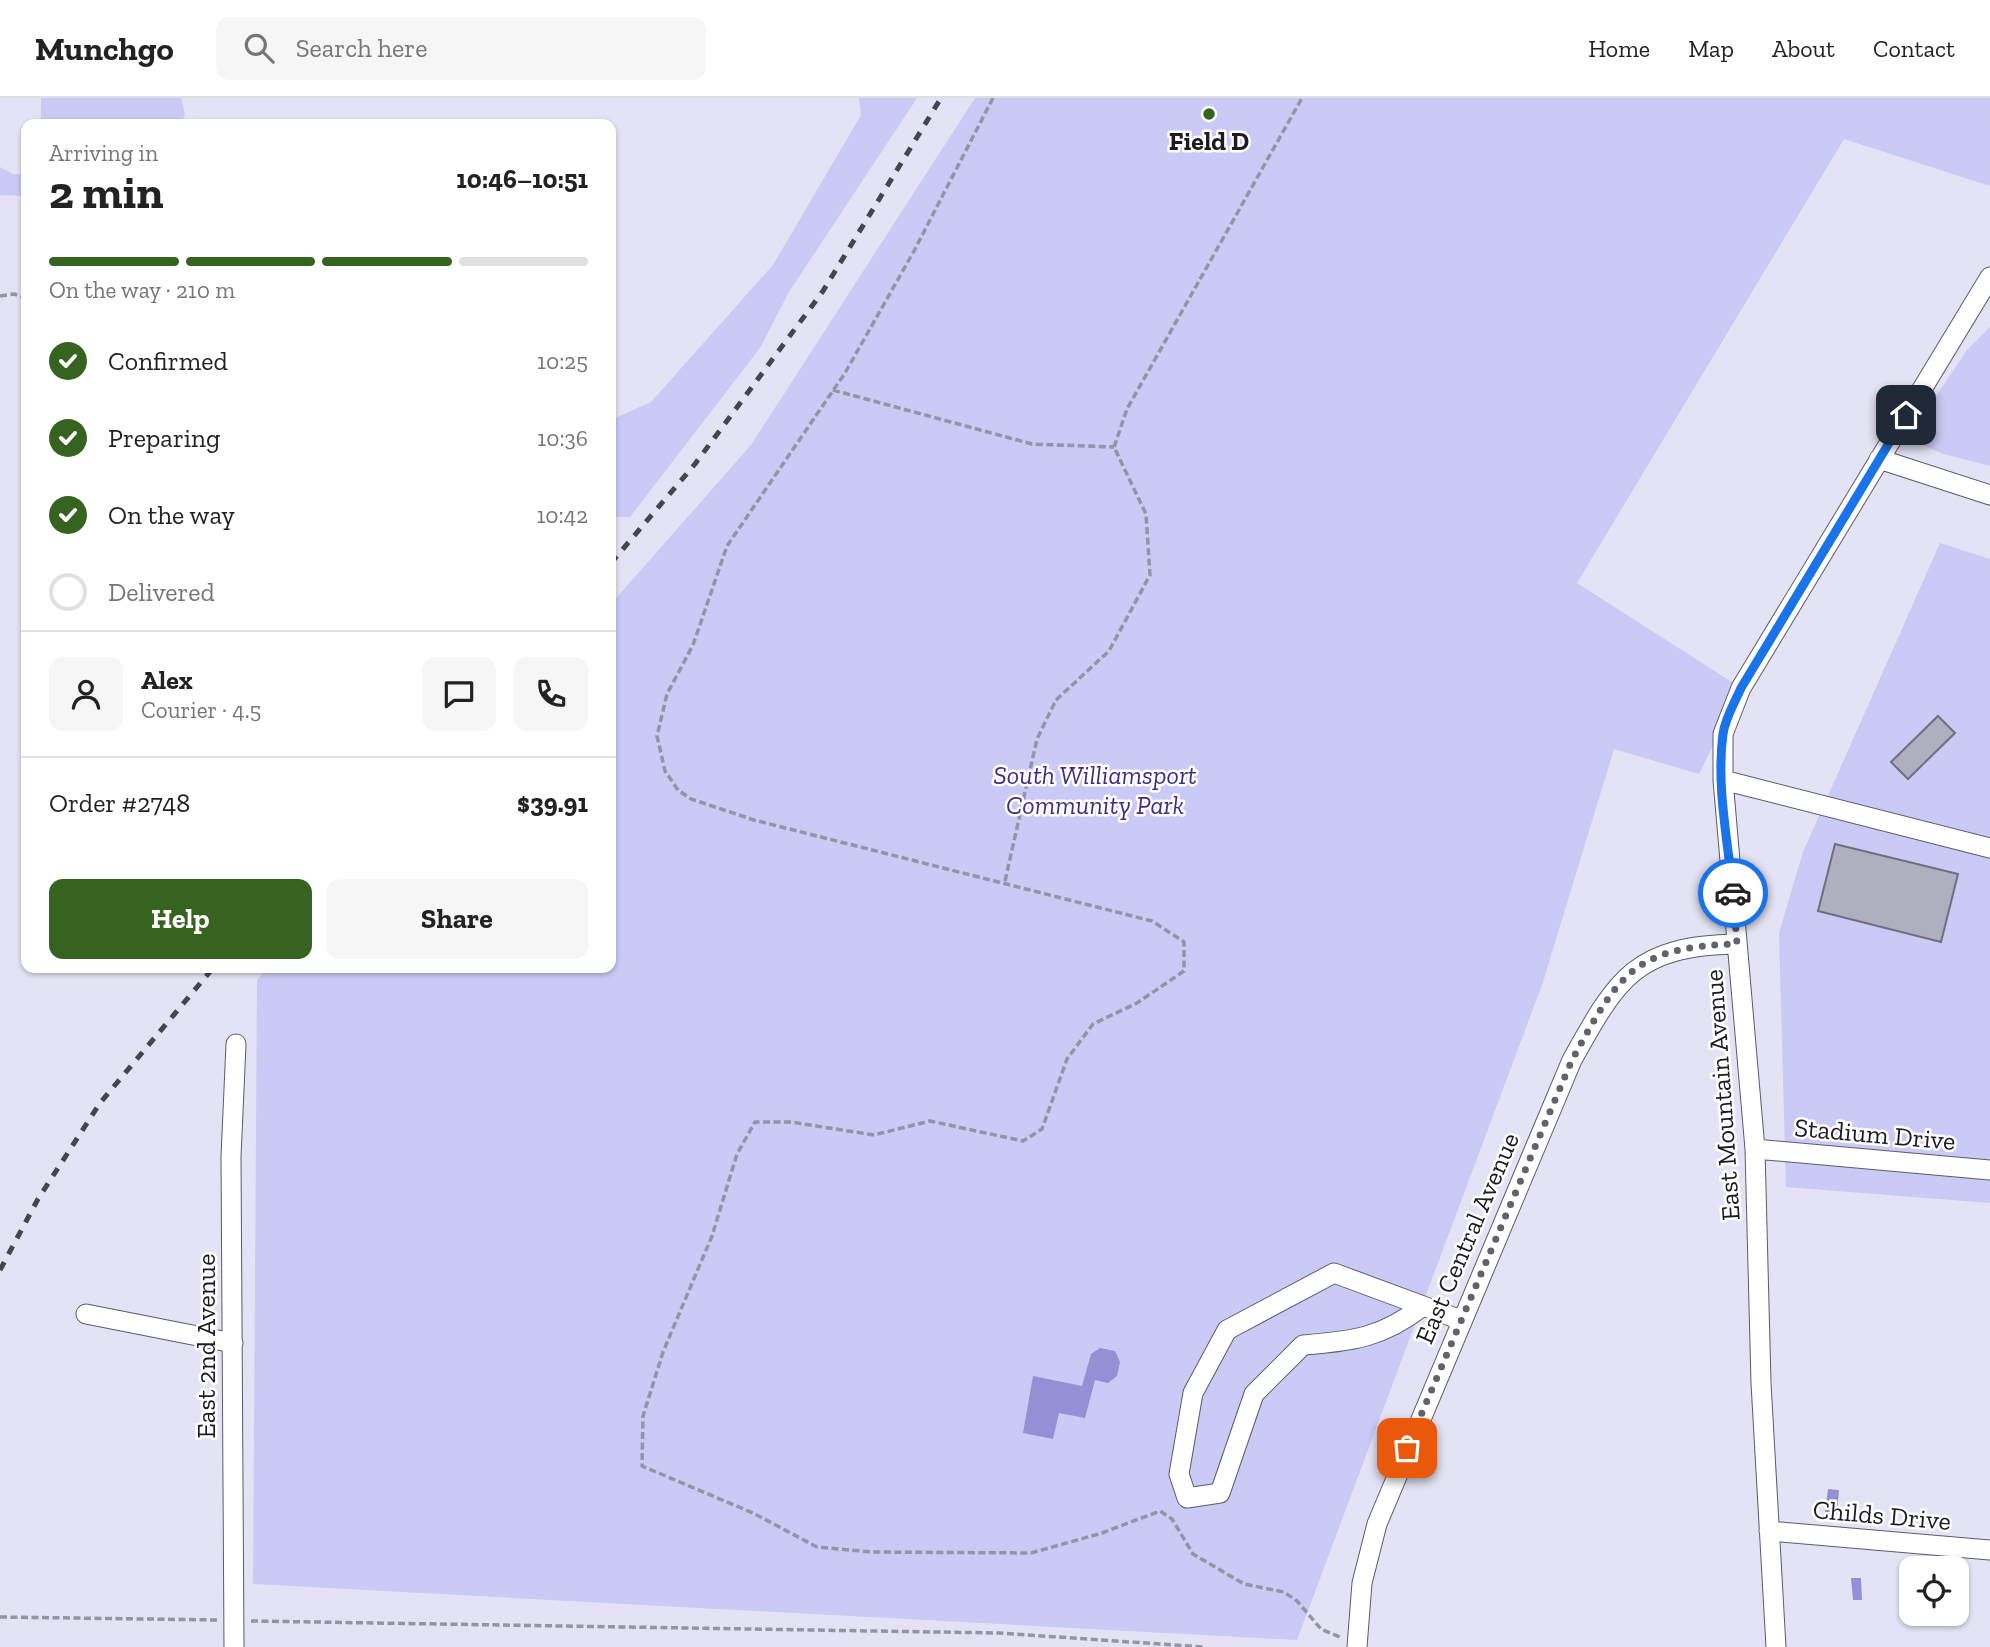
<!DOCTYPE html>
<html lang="en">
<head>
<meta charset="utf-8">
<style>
  body { margin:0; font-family:"Zilla Slab",serif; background:#f6f6f6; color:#222; height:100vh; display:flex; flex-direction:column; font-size:26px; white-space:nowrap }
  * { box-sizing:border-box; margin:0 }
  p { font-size:23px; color:#767676 }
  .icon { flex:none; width:38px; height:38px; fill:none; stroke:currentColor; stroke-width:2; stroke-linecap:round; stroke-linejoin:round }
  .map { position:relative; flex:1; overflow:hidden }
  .drawer { position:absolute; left:21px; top:21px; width:595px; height:854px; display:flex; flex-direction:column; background:#fff; border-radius:14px; box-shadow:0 2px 5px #0004 }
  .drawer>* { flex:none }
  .fabs { position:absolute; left:1899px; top:1458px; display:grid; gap:14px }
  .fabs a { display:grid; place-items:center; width:70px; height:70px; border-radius:14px; background:#fff; box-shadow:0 2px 5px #0004; font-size:35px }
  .pin { position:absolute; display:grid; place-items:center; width:60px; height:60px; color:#fff; margin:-30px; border-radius:14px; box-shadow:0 4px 10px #0006 }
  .courier { position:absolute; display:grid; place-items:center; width:70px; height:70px; margin:-35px; border:5px solid #1a73e8; border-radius:50%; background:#fff; color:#222; box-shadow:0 2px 9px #0007 }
  .overview em { font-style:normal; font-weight:700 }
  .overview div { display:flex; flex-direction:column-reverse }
  .overview { display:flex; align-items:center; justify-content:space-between; height:119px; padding:0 28px }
  h1 { font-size:46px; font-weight:700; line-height:52px }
  .bar { display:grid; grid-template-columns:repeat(4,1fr); gap:10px 7px; align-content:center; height:84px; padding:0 28px }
  .bar i { height:9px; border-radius:5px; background:#e0e0e0 }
  .bar .on { background:#376321 }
  .bar p { grid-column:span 4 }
  .line { display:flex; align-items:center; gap:18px; padding:0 28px; border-top:2px solid #e0e0e0 }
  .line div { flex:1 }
  .round { display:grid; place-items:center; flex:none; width:74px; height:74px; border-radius:14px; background:#f6f6f6 }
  ol { padding:0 28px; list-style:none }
  li { display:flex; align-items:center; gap:21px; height:77px }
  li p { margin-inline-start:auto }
  li .icon { padding:7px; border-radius:50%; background:#376321; color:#fff; stroke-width:4 }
  li:last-child { color:#767676 }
  li i { width:38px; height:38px; border:4px solid #e0e0e0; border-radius:50% }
  .primary-button { display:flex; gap:14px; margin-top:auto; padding:14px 28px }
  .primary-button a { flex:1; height:80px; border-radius:14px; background:#376321; color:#fff; font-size:28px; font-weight:700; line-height:80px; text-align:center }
  .primary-button a+a { background:#f6f6f6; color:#222 }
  header { display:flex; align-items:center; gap:42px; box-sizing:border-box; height:98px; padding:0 35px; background:#fff; border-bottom:2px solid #e0e0e0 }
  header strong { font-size:33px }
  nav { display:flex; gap:38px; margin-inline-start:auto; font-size:24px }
  .search { width:490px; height:63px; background:#f6f6f6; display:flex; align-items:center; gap:18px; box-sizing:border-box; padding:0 24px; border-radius:14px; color:#767676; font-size:26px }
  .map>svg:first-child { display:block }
  .green { fill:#cbc9f5 }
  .water { fill:#958fd5 }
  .building { fill:#afafc0; stroke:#6f6f7f; stroke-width:2 }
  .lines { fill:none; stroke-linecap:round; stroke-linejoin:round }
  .minor-casing { stroke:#5c5b6b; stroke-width:21 }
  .path { stroke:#9494a2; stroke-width:3.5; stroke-dasharray:7 3.5; stroke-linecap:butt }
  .minor { stroke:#fff; stroke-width:19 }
  .rail { stroke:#46454f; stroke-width:5; stroke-dasharray:9 9; stroke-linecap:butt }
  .done { stroke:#62616c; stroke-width:7; stroke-dasharray:0 12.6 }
  .route { stroke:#1a73e8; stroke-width:9 }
  .poi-dot { fill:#376321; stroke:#fff; stroke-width:2.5 }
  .labels { text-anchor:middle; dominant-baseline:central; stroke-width:5; stroke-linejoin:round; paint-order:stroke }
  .poi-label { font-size:26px; font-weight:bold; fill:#1c1b22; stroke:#fff }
  .park-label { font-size:26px; font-style:italic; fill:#3f2f82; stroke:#fff }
  .street-label { font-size:26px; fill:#1c1b22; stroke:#fff }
</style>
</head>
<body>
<header>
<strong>Munchgo</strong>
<div class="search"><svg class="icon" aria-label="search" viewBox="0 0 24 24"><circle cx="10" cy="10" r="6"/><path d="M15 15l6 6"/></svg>Search here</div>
<nav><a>Home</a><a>Map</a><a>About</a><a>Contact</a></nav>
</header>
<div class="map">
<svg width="1990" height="1549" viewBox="0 0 1990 1549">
  <rect width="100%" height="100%" fill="#e3e3f5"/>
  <path class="green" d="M41,0H181L185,16L181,26H41Z
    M859,0H917L789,194L760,250L630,419H611V322L651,304L773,167L861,17Z
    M975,0H1990V88L1844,41L1577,485L1741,590L1699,676L1614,651L1543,884L1297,1542L253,1486L257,882L268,870H611V506L751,347Z
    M0,69L13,76H24L26,98L0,97Z
    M1990,229V368L1943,356L1908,340L1967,252Z
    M1940,445L1990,461V1105L1786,1089L1779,835L1803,754Z"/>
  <path class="water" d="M1100,1250L1115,1253L1120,1264L1117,1278L1108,1285L1095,1282L1085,1320L1059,1315L1053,1341L1023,1335L1033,1278L1082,1288L1091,1256Z
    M1828,1391L1839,1392L1837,1415L1825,1414Z
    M1851,1480H1861L1862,1502H1853Z"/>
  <path class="building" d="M1938,618L1955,635L1908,681L1891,664Z
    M1835,746L1958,776L1941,844L1818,813Z"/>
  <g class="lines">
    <g class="minor-casing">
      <path id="minor" d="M1879,361L1990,397
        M1723,682L1990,750
        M1755,1051L1990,1072
        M1423,1208C1382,1240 1353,1243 1303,1247L1254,1296L1220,1395L1187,1400L1179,1376L1193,1295L1227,1232L1334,1175L1461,1222
        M86,1216L233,1245
        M1769,1433L1990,1452
        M234,1549L231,1059L236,946
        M1357,1549L1362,1485L1377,1426L1572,962C1618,879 1636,848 1737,846
        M1776,1549L1761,1285L1755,1051L1723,682V636L1741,590L1990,179"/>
    </g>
    <path class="path" d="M993,0L914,153L845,275L727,448L693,547L667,596L657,638L665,673L678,692L691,701L754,722L1152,823L1184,844V873L1137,905L1093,926L1067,961L1042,1031L1023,1043L930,1023L874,1037L791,1024H755L737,1056L712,1138L663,1254L643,1318L642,1368L753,1415L817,1449L872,1454L1031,1455L1102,1435L1160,1413L1172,1421L1193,1456L1244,1486L1284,1494L1297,1503L1321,1531L1342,1540
      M0,198L14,196L26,200
      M833,292L1032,346L1114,349
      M1005,783L1037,641L1056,602L1109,553L1150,477L1146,416L1114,349L1127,311L1302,0
      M0,1519L218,1522
      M251,1523L999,1535L1204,1549"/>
    <use href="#minor" class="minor"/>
    <path class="rail" d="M611,465L695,366L823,193L941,0
      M0,1172L38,1101L100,1005L213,870"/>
  </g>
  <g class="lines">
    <path class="done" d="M1407,1350L1572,962C1619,876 1633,849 1737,846L1733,795"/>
    <path class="route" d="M1733,795C1728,744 1716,687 1723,636C1725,620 1735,604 1741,590L1906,317"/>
  </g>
  <circle class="poi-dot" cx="1209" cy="16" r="7"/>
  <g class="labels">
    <g class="poi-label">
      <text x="1209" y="43">Field D</text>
    </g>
    <g class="park-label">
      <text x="1095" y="677">South Williamsport<tspan x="1095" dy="30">Community Park</tspan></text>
    </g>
    <g class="street-label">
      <text transform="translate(1722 997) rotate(-94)">East Mountain Avenue</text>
      <text transform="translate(1875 1036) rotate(5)">Stadium Drive</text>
      <text transform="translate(1467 1140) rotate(-67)">East Central Avenue</text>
      <text transform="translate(206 1248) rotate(-90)">East 2nd Avenue</text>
      <text transform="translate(1882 1417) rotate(5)">Childs Drive</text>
    </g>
  </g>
</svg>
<div class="fabs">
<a><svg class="icon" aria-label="locate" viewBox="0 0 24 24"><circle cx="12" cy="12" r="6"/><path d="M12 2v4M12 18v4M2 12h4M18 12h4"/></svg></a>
</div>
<div class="pin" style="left:1407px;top:1350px;background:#ea580c"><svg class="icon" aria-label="bag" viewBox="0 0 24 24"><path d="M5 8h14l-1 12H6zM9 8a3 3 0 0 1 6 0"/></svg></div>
<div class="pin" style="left:1906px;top:317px;background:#1f2937"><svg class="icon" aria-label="home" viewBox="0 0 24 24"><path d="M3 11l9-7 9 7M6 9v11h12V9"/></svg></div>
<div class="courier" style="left:1733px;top:795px"><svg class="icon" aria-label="car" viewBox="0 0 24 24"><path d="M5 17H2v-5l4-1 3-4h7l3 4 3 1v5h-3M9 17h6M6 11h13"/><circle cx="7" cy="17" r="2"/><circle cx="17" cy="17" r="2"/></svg></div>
<section class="drawer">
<div class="overview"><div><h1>2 min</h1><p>Arriving in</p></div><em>10:46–10:51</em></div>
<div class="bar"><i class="on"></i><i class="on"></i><i class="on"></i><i></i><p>On the way · 210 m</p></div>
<ol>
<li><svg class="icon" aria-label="check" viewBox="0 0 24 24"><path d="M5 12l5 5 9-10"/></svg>Confirmed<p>10:25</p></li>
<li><svg class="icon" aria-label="check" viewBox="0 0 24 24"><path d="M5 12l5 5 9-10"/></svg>Preparing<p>10:36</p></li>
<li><svg class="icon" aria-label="check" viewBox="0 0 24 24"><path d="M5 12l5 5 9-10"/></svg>On the way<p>10:42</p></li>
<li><i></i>Delivered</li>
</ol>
<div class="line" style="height:126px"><a class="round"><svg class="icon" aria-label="person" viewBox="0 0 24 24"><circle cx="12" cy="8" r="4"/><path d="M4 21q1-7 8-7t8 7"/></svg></a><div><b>Alex</b><p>Courier · 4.5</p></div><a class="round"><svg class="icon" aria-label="chat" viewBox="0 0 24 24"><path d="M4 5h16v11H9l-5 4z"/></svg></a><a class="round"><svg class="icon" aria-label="phone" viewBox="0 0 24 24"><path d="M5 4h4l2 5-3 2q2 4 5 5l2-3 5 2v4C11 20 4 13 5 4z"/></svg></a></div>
<div class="line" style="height:91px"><div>Order #2748</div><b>$39.91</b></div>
<div class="primary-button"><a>Help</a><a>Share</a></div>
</section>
</div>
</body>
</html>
